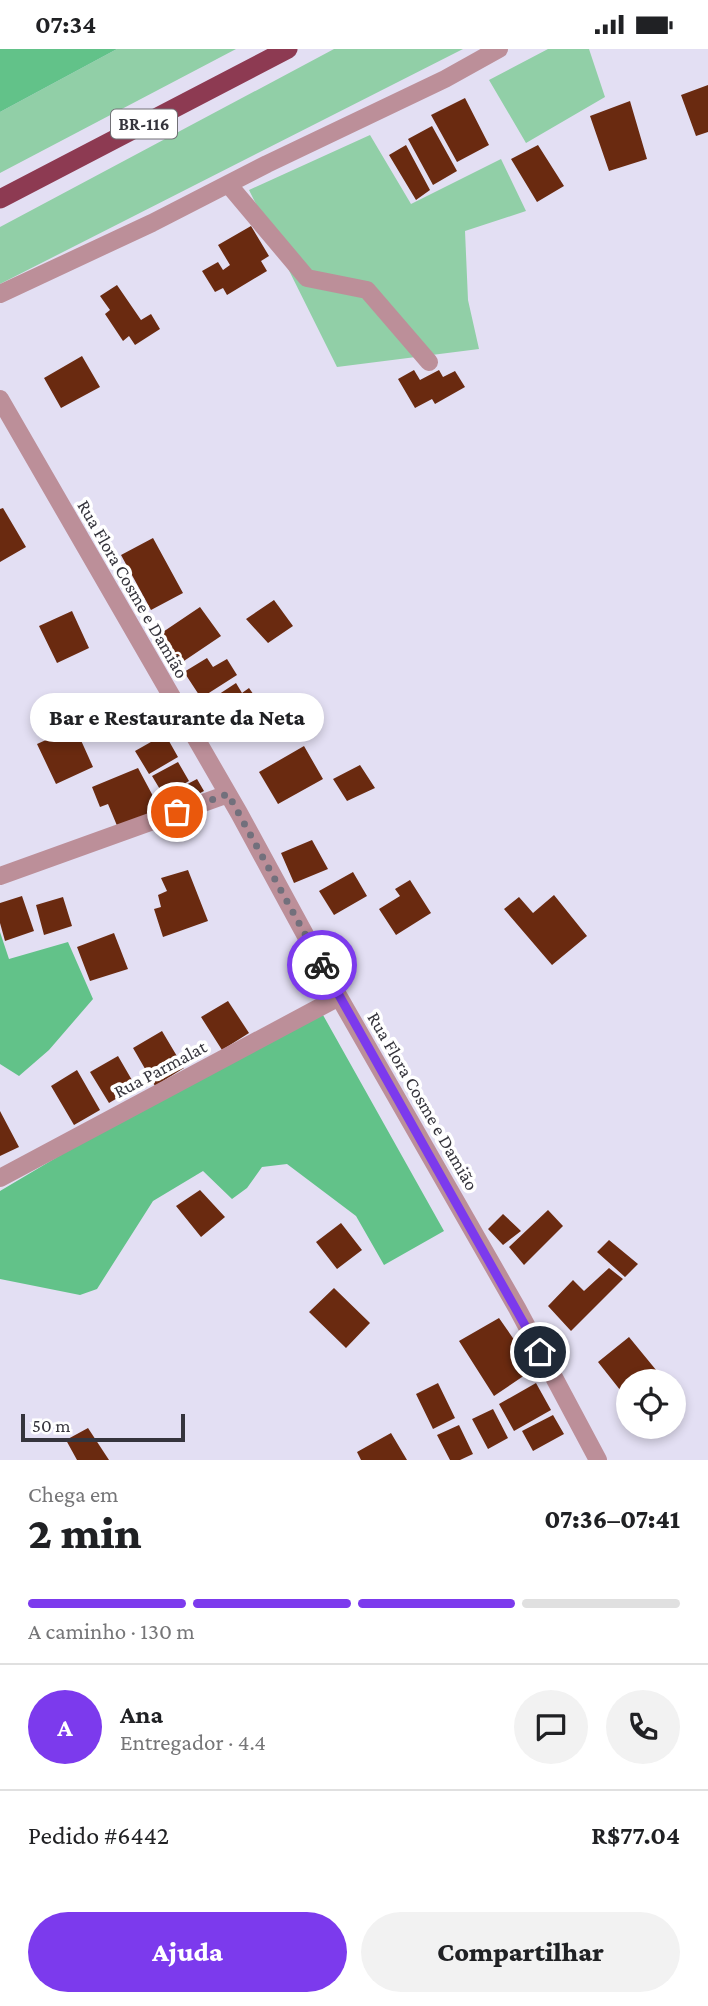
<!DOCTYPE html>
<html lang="pt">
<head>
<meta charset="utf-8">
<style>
  body { margin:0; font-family:"Crimson Pro",serif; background:#f2f2f2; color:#202124; height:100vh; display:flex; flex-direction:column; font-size:26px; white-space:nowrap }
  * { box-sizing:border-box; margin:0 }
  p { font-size:23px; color:#757577 }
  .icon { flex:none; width:38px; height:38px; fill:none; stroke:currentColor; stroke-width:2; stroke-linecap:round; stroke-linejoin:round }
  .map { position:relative; height:1411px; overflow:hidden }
  .panel { display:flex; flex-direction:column; background:#fff; flex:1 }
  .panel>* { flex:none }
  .controls { position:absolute; left:616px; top:1320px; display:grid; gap:14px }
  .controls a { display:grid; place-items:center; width:70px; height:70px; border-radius:50%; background:#fff; box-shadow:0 4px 10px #0003; font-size:35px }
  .scale { position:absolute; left:21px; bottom:18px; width:164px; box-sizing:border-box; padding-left:7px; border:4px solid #35343c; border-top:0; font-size:19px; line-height:24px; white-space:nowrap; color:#35343c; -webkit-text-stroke:5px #fff; paint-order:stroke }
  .pin { position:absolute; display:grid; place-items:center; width:60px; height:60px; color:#fff; margin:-30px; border:4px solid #fff; border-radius:50%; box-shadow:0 2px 7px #0007 }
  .courier { position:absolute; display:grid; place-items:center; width:70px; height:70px; margin:-35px; border:5px solid #7c3aed; border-radius:50%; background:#fff; color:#222; box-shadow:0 2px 9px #0007 }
  .bubble { position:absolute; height:49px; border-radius:24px; background:#fff; box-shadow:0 4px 10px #0003; font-size:23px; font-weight:800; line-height:49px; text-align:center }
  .head em { font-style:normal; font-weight:800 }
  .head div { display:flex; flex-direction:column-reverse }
  .head { display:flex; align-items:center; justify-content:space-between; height:119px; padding:0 28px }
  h1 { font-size:46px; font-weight:800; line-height:52px }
  .bar { display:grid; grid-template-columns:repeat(4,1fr); gap:10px 7px; align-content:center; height:84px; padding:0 28px }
  .bar i { height:9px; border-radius:5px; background:#e0e0e0 }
  .bar .current { background:#7c3aed }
  .bar p { grid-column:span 4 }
  .line { display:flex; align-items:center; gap:18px; padding:0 28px; border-top:2px solid #e0e0e0 }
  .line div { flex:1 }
  .round { display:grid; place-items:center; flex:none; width:74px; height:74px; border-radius:37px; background:#f2f2f2 }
  .button { display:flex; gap:14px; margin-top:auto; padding:14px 28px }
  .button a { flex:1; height:80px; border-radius:42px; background:#7c3aed; color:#fff; font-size:28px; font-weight:800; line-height:80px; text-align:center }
  .button a+a { background:#f2f2f2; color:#202124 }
  .status { display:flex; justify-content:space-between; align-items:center; height:49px; padding:0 35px; background:#fff; direction:ltr }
  .status svg { height:19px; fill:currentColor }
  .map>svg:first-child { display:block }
  .green { fill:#91cfa7 }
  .forest { fill:#62c289 }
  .building { fill:#6a2a10 }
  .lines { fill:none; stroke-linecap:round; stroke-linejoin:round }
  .minor { stroke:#bc8f99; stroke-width:18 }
  .trunk { stroke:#8d3a52; stroke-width:19 }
  .done { stroke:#72707c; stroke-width:7; stroke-dasharray:0 12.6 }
  .route { stroke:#7c3aed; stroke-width:9 }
  .labels { text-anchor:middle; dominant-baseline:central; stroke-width:7; stroke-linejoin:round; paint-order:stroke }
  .shield { fill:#fff; stroke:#727176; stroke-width:2 }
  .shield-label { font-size:18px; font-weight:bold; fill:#35343c }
  .street-label { font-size:19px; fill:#35343c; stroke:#fff }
</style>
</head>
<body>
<div class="status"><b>07:34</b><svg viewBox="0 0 49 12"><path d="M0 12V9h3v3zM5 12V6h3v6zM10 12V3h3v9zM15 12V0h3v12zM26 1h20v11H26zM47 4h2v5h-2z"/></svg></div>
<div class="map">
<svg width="708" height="1411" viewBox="0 0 708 1411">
  <rect width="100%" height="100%" fill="#e3dff3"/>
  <path class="green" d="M117,0H236L0,124V63Z
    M334,0H463L0,235V178Z
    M548,0H589L605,48L526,94L489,31Z
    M370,86L411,155L501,110L526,162L465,182L468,251L479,300L337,318L249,141Z"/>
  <path class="forest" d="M0,0H117L0,63Z
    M0,883L9,910L68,893L93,950L49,1001L19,1027L0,1015Z
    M323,966L444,1182L384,1216L356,1167L287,1115L262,1118L247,1139L232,1150L203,1122L153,1152L97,1240L80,1246L0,1230V1142L118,1072Z"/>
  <path class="building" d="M708,36V83L696,87L681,46Z
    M465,49L489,96L457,113L431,66Z
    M630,52L647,110L609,122L590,67Z
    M432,77L457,122L433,136L408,90Z
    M406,96L430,141L416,151L389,106Z
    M538,96L564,137L537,153L511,110Z
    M251,177L269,207L261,212L267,222L227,246L223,239L215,243L202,222L218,213L223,221L230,216L218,196Z
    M117,236L141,271L151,265L160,280L135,296L129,287L123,292L105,265L110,261L100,247Z
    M82,307L100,338L61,359L44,329Z
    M414,321L420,331L439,321L443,328L455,322L465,338L435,355L432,350L415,359L398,330Z
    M3,459L26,498L0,513V460Z
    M153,489L183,544L151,561L121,506Z
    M274,551L293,577L268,594L246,570Z
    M200,558L221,587L175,618L154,589Z
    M72,562L89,599L57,614L39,577Z
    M207,609L213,618L227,610L237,626L201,649L184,623Z
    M236,634L242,644L249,639L258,652L247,659L254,669L234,682L228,673L216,681L201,657Z
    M75,678L93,718L56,735L37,695Z
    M165,685L178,708L149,725L135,702Z
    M304,697L323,730L278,755L259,723Z
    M178,713L189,732L164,747L152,727Z
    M360,716L375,739L347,752L333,730Z
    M138,719L161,762L118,779L108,755L100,758L92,738Z
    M197,730L204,742L181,754L174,742Z
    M312,791L328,820L294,834L281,804Z
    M188,821L208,872L163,888L154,860L161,858L158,846L167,842L161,829Z
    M353,823L367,847L334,866L319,842Z
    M410,831L431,864L396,886L379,860L400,847L395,840Z
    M554,846L587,887L552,916L504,860L519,848L533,864Z
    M22,847L34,882L5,892L0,874V854Z
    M63,848L72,877L44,886L36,856Z
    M114,884L128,920L90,932L77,898Z
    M228,952L249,984L222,1001L201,968Z
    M162,982L184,1019L155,1037L133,999Z
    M118,1007L136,1038L109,1054L90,1023Z
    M77,1021L100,1061L74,1076L51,1037Z
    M0,1062L19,1098L0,1107Z
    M200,1141L225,1168L201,1188L176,1157Z
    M548,1161L563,1177L524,1216L509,1198Z
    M503,1165L521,1182L503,1196L488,1180Z
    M341,1174L362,1201L337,1220L316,1193Z
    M609,1191L638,1215L625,1228L597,1203Z
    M609,1219L623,1230L571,1282L548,1257L573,1231L584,1242Z
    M334,1239L370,1274L346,1299L309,1263Z
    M499,1269L524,1305L513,1311L525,1326L494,1347L459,1292Z
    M629,1288L661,1327L655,1332H628V1351L598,1313Z
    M438,1334L455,1369L433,1380L416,1345Z
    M536,1334L551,1361L514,1382L499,1355Z
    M493,1360L508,1389L488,1400L472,1370Z
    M553,1366L564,1385L533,1402L522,1382Z
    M459,1376L473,1405L460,1411H450L437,1386Z
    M88,1379L109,1411H77L66,1391Z
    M391,1384L407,1411H361L357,1403Z"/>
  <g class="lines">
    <path class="minor" d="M228,135L307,229L367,241L429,313
      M0,245L152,174L267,115L445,30L499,0
      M0,350L239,764L339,948L517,1259L598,1411
      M0,827L228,745
      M0,1129L339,948"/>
    <path class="trunk" d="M0,150L288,0"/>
  </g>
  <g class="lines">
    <path class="done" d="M177,763L228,745L322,916"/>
    <path class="route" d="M322,916L540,1303"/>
  </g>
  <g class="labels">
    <rect class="shield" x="111" y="60.5" width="66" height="29" rx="5"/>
    <g class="shield-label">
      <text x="144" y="75">BR-116</text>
    </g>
    <g class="street-label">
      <text transform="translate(133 540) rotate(60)">Rua Flora Cosme e Damião</text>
      <text transform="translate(160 1020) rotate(-28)">Rua Parmalat</text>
      <text transform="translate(423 1052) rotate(60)">Rua Flora Cosme e Damião</text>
    </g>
  </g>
</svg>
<div class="controls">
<a><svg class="icon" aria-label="locate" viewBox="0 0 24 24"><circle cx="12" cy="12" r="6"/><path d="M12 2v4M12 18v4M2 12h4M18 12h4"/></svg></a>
</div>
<div class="scale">50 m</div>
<div class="pin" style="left:177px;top:763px;background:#ea580c"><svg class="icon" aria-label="bag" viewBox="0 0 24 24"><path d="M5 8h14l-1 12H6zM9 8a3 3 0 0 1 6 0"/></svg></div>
<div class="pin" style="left:540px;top:1303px;background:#1f2937"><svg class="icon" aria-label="home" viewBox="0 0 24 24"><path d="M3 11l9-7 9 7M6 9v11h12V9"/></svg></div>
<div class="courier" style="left:322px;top:916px"><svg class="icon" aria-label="bike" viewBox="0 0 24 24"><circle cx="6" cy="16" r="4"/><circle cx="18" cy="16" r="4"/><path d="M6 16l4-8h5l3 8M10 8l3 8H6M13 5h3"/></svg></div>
<div class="bubble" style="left:30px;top:644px;width:294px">Bar e Restaurante da Neta</div>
</div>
<section class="panel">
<div class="head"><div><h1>2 min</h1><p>Chega em</p></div><em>07:36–07:41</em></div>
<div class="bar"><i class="current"></i><i class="current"></i><i class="current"></i><i></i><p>A caminho · 130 m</p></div>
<div class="line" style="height:126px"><b class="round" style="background:#7c3aed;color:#fff">A</b><div><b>Ana</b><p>Entregador · 4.4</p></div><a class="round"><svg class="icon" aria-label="chat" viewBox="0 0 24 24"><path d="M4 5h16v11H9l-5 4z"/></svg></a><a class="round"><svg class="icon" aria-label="phone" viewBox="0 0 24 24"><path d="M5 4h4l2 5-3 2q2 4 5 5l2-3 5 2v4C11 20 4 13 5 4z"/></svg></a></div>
<div class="line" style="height:91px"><div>Pedido #6442</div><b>R$77.04</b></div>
<div class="button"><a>Ajuda</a><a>Compartilhar</a></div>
</section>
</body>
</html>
